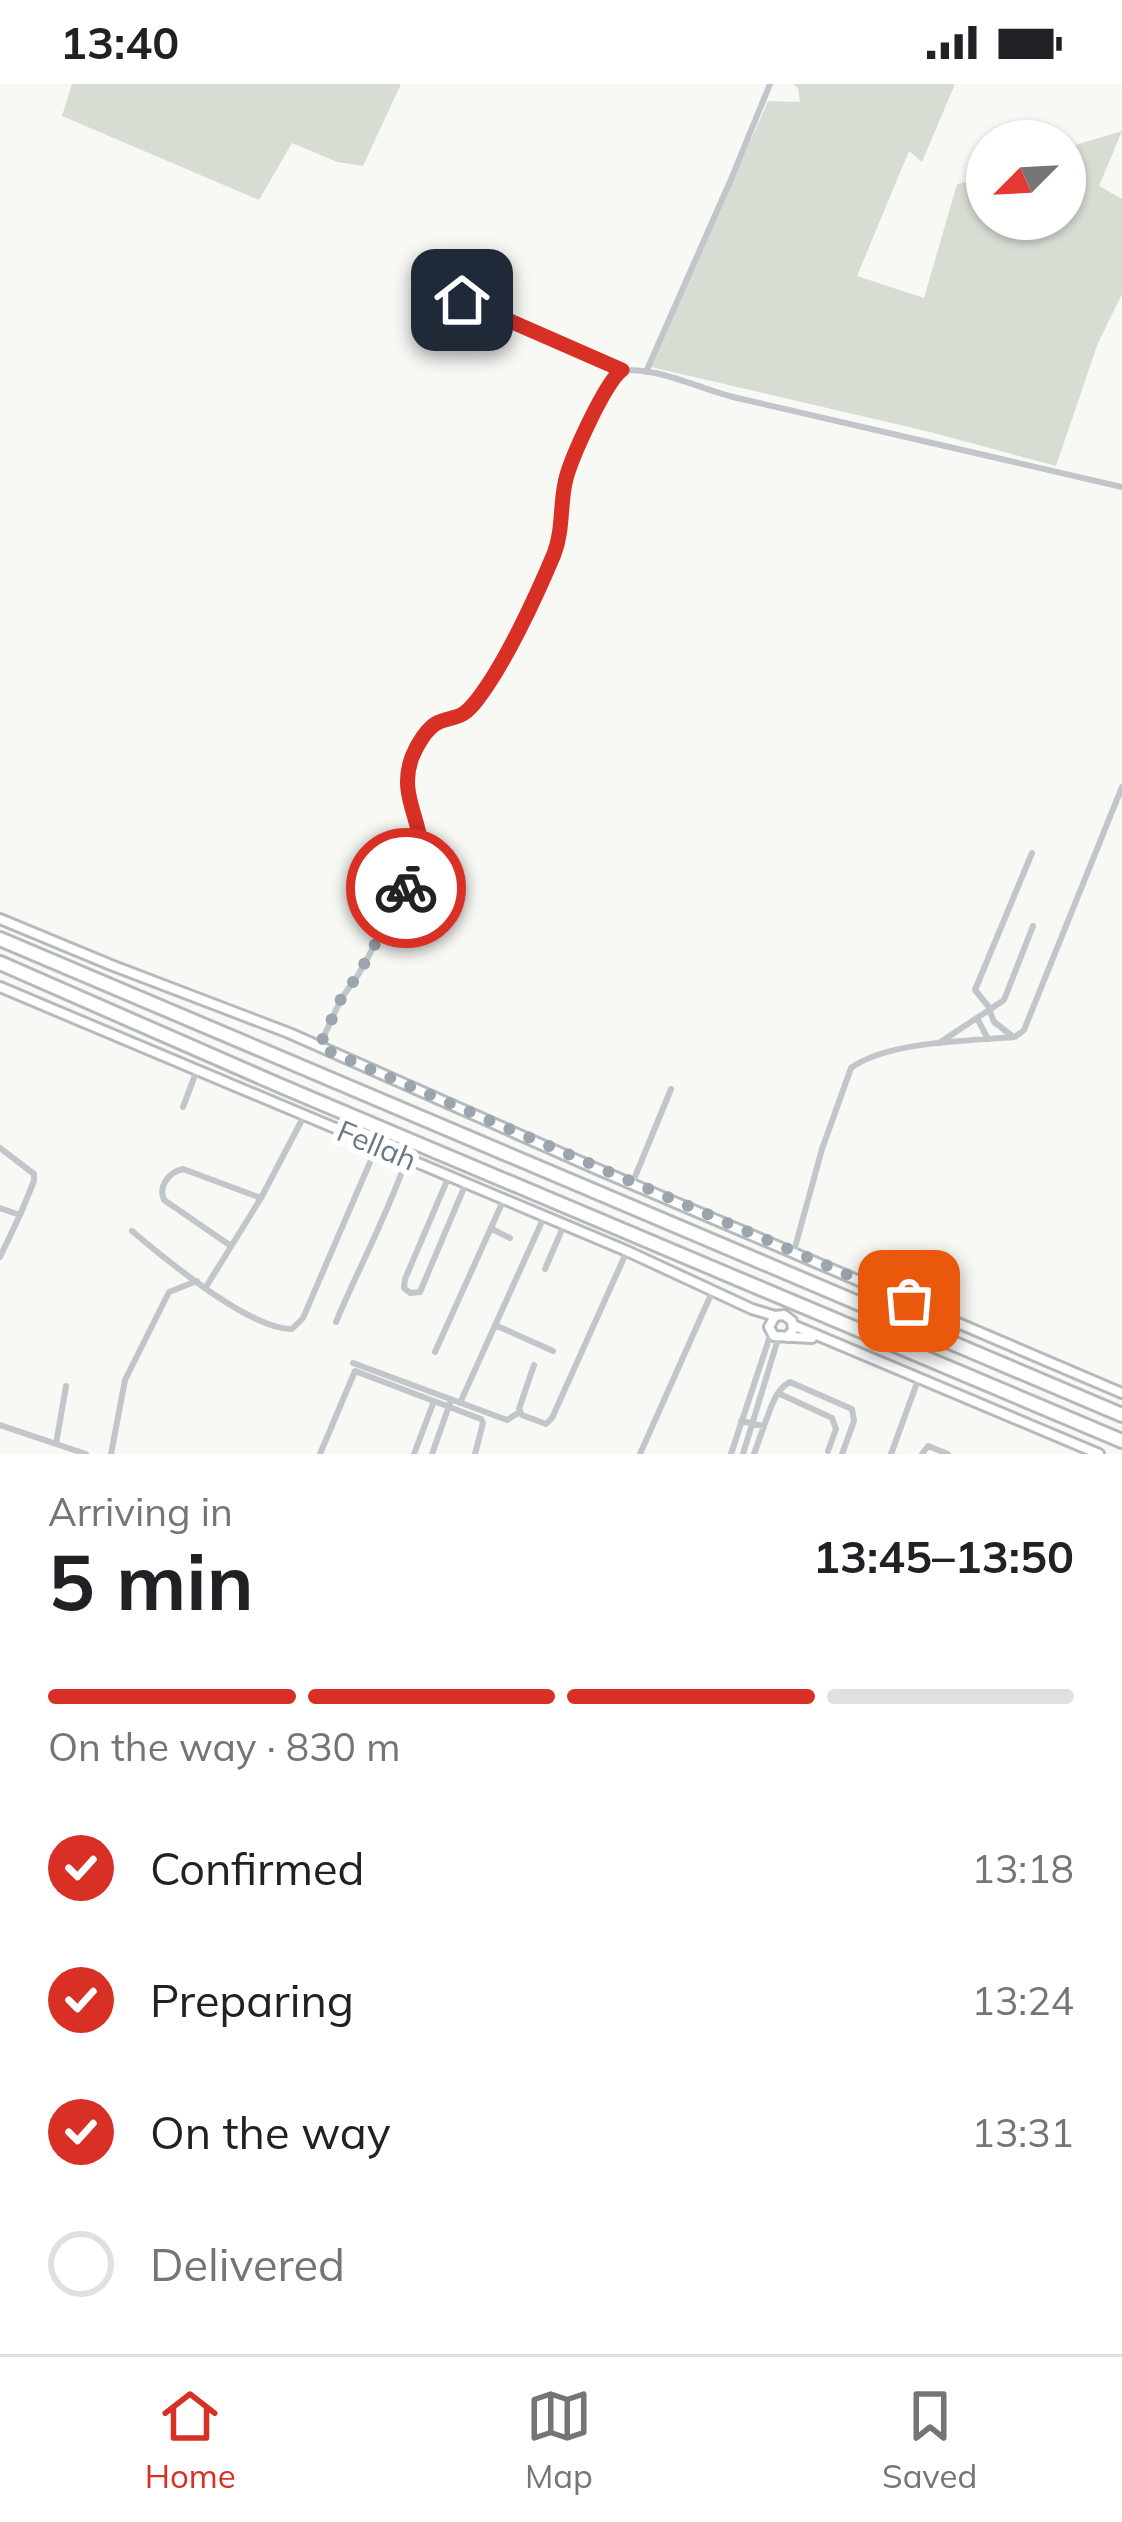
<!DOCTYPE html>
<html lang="en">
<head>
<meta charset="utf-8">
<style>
  body { margin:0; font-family:Mulish,sans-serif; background:#f6f6f6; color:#202124; height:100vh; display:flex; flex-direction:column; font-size:45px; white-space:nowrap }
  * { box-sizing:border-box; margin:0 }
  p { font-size:39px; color:#757577 }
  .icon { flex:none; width:66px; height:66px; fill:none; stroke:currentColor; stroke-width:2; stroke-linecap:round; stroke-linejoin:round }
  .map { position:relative; height:1370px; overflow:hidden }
  .sheet { display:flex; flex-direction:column; background:#fff; flex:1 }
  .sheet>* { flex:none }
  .needle { width:78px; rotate:246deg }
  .controls { position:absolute; left:966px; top:36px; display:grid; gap:24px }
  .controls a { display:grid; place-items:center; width:120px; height:120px; border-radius:50%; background:#fff; box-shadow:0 3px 9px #0004; font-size:60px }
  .pin { position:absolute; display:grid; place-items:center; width:102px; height:102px; color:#fff; margin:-51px; border-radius:24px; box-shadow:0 6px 18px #0006 }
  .courier { position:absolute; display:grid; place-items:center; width:120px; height:120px; margin:-60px; border:9px solid #d93025; border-radius:50%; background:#fff; color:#222; box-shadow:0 3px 15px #0007 }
  .head em { font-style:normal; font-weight:700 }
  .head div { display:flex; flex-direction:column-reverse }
  .head { display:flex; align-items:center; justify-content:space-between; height:204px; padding:0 48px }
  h1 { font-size:78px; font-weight:700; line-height:90px }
  .bar { display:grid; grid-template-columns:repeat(4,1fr); gap:18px 12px; align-content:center; height:144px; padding:0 48px }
  .bar i { height:15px; border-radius:9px; background:#e0e0e0 }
  .bar .current { background:#d93025 }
  .bar p { grid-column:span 4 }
  ol { padding:0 48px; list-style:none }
  li { display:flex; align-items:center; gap:36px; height:132px }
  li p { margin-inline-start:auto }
  li .icon { padding:12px; border-radius:50%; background:#d93025; color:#fff; stroke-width:4 }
  li:last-child { color:#757577 }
  li i { width:66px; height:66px; border:6px solid #e0e0e0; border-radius:50% }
  .status { display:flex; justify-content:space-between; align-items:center; height:84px; padding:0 60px; background:#fff; direction:ltr }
  .status svg { height:33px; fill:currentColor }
  .tabs { display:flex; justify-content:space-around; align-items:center; height:168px; border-top:3px solid #e0e0e0; background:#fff; font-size:33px; color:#757577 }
  .tabs a { display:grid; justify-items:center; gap:6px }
  .tabs .current { color:#d93025 }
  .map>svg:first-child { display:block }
  .green { fill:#d8ddd4 }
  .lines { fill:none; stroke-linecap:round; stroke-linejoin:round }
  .secondary-casing { stroke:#b4babe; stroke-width:14 }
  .highway-casing { stroke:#b5b9bc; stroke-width:18 }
  .street { stroke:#c1c6ca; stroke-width:6 }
  .secondary { stroke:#fff; stroke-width:8 }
  .highway { stroke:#fff; stroke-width:12 }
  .done { stroke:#9aa5ae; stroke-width:12; stroke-dasharray:0 21.6 }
  .route { stroke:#d93025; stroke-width:15 }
  .labels { text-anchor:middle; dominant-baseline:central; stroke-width:12; stroke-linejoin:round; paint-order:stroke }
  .street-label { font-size:30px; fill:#677987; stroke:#fff }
</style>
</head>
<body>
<div class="status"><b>13:40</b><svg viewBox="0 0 49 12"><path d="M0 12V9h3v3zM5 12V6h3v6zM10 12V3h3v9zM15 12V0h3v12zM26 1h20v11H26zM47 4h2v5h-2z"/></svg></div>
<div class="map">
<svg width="1122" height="1370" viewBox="0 0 1122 1370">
  <rect width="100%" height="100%" fill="#f8f8f5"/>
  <path class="green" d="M72,0H401L363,82L337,78L292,59L259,116L62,32Z
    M793,0H955L922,78L909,67L857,192L924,214L957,100L979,96L987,97V135H1065V64L1122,47L1099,102L1122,115V210L1098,259L1056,382L930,348L651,283L768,17L800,18L798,4Z"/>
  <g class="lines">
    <g class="secondary-casing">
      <path id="secondary" d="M0,835L111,881L289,949L599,1086L1122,1309
        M0,903L627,1167L752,1225L775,1232
        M793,1241L1099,1370
        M787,1253L793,1246L792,1237L784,1231L775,1232L769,1243L774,1252L812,1254"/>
    </g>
    <g class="highway-casing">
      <path id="highway" d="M0,855L1122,1331
        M0,879L281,1002L1122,1357"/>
    </g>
    <path class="street" d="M462,216L622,286
      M646,288L732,93L770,0
      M977,934L988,955
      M1011,951L994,938L988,922L975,906L1032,769
      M939,959L1004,916L1033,842
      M319,963L341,915L358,891L418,783C423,758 415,749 410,726C403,690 412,664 438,638L453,636L474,620L522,537L558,459L568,389L617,288C649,279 700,305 733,313C862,344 993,372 1122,403
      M183,1023L197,986
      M0,1064L34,1090V1097L20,1131
      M449,1092L405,1195L404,1204L410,1209L420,1208L466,1099
      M632,1100L671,1005
      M0,1124L20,1131L0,1173
      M492,1145L510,1154
      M132,1147C165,1175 251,1246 292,1245L303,1234L377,1062
      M231,1162L164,1116C158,1102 169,1088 183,1085L261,1114
      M794,1167L822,1065L851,984C888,957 969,957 1015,953L1024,946L1122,703
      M545,1185L564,1141
      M206,1203L261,1114L304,1032
      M336,1238C359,1183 388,1130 407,1074
      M495,1241L553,1267
      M435,1268L504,1115
      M353,1279L507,1336L520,1328
      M534,1281L519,1325L522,1331L546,1340L552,1334L627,1167
      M778,1309L832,1334L836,1345L828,1367
      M460,1319L544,1133
      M741,1337L764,1342C770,1327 775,1305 790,1298L852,1325L854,1337L842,1370
      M0,1341L86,1370
      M56,1360L66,1302
      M111,1370L125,1296L169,1208L197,1197
      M320,1370L355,1287L481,1335L483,1339L475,1370
      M414,1370L434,1317
      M432,1370L450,1319
      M640,1370L713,1206
      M731,1370L771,1249
      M743,1370L778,1255
      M754,1370L764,1342
      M891,1370L918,1296
      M922,1370L928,1362L948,1370"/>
    <use href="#secondary" class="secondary"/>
    <use href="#highway" class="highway"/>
  </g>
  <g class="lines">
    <path class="done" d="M406,804L358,891L341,915L319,963L909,1217"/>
    <path class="route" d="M406,804C413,791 423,777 421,762C418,730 399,708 412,673C417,661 427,643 439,638C459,631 462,635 477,616C505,580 536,513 554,470C563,447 560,423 565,399C569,378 606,296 622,286L462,216"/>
  </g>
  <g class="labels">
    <g class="street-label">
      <text transform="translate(377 1061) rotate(23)">Fellah</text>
    </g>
  </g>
</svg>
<div class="controls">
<a><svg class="needle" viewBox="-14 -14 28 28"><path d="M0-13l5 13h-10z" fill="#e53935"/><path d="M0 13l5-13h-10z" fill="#757577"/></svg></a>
</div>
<div class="pin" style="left:909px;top:1217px;background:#ea580c"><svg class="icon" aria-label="bag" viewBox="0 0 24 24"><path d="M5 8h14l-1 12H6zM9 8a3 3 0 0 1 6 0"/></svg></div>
<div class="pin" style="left:462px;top:216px;background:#1f2937"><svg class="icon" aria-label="home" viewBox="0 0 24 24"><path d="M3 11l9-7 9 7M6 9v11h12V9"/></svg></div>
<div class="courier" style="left:406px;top:804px"><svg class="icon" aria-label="bike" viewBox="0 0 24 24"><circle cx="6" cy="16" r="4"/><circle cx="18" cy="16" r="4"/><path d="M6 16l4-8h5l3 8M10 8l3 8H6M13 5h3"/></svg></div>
</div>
<section class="sheet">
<div class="head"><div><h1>5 min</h1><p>Arriving in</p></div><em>13:45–13:50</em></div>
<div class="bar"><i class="current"></i><i class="current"></i><i class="current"></i><i></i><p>On the way · 830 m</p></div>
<ol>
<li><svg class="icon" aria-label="check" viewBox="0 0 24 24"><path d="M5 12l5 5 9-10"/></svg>Confirmed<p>13:18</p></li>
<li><svg class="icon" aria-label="check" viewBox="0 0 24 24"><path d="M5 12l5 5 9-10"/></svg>Preparing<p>13:24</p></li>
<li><svg class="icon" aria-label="check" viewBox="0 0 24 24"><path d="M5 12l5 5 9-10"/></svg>On the way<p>13:31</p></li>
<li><i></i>Delivered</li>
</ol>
</section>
<nav class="tabs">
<a class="current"><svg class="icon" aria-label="home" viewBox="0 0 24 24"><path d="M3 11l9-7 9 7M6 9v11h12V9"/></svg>Home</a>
<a><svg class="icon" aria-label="map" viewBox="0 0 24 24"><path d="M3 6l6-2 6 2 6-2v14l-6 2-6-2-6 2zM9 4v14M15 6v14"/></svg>Map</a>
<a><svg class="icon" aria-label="saved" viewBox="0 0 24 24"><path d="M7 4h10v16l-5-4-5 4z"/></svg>Saved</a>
</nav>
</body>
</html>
